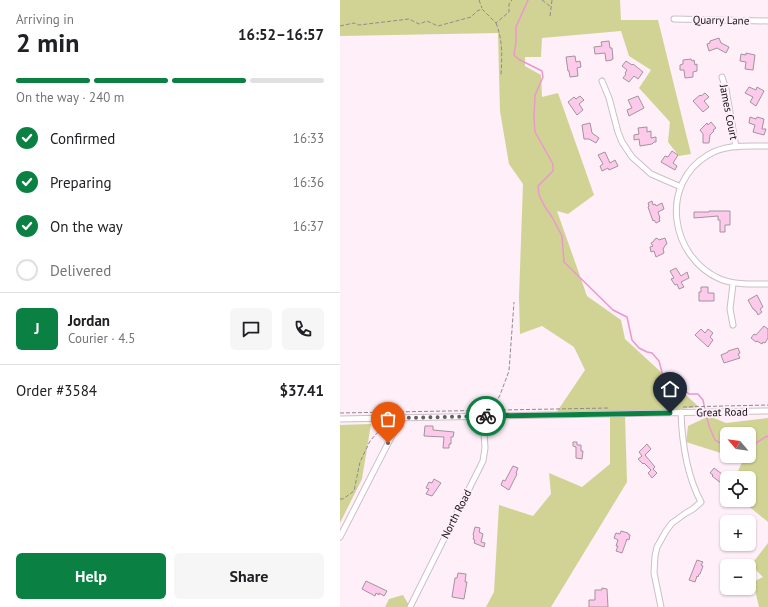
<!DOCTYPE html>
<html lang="en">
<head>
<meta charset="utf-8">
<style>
  body { margin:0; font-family:"PT Sans",sans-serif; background:#f6f6f6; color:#202124; height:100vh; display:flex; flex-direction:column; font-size:15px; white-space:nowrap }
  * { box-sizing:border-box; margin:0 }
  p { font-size:13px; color:#757577 }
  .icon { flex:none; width:22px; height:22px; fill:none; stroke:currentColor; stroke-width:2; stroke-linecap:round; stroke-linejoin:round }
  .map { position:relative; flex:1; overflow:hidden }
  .drawer { display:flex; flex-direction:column; background:#fff; width:340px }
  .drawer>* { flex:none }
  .needle { width:26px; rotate:299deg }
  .tools { position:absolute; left:380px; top:427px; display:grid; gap:8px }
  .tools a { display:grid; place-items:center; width:36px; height:36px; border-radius:6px; background:#fff; box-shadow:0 1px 3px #0004; font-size:20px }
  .pin { position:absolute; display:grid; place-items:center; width:34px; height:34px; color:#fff; margin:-41px -17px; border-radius:50% 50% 50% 0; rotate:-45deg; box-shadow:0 0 4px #0007 }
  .pin .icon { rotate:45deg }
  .courier { position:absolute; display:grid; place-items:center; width:40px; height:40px; margin:-20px; border:3px solid #0b8043; border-radius:50%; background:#fff; color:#222; box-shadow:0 1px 5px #0007 }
  .overview em { font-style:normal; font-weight:700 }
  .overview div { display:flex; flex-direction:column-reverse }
  .overview { display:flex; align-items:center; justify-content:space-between; height:68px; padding:0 16px }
  h1 { font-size:26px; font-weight:700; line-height:30px }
  .bar { display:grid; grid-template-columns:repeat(4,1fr); gap:6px 4px; align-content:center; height:48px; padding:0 16px }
  .bar i { height:5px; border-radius:3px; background:#e0e0e0 }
  .bar .current { background:#0b8043 }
  .bar p { grid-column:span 4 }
  .line { display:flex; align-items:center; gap:10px; padding:0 16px; border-top:1px solid #e0e0e0 }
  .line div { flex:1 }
  .round { display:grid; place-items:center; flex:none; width:42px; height:42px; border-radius:6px; background:#f6f6f6 }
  ol { padding:0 16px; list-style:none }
  li { display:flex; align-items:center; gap:12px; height:44px }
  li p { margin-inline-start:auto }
  li .icon { padding:4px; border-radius:50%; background:#0b8043; color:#fff; stroke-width:4 }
  li:last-child { color:#757577 }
  li i { width:22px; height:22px; border:2px solid #e0e0e0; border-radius:50% }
  .action { display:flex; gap:8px; margin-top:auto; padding:8px 16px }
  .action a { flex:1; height:46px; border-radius:6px; background:#0b8043; color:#fff; font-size:16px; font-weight:700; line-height:46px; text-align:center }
  .action a+a { background:#f6f6f6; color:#202124 }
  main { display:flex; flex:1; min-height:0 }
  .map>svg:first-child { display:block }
  .green { fill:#d1d394 }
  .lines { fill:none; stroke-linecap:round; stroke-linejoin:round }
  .stream { stroke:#eb98ce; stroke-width:1.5 }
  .building { fill:#fecaeb; stroke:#a1949c }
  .minor-casing { stroke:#cdbec7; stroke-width:7 }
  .path { stroke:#93898f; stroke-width:1; stroke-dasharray:4 2; stroke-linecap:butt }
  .minor { stroke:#fff; stroke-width:5 }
  .done { stroke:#675f64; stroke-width:4; stroke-dasharray:0 7.2 }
  .route { stroke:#0b8043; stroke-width:5 }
  .labels { text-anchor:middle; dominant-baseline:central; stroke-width:4; stroke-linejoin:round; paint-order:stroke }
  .street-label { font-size:11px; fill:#161114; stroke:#feeff8 }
</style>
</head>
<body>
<main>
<section class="drawer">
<div class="overview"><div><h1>2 min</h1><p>Arriving in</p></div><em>16:52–16:57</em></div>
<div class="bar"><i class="current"></i><i class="current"></i><i class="current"></i><i></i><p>On the way · 240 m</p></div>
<ol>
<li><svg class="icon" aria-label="check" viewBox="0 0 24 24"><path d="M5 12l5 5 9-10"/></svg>Confirmed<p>16:33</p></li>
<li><svg class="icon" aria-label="check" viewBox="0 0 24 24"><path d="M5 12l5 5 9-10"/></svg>Preparing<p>16:36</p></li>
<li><svg class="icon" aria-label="check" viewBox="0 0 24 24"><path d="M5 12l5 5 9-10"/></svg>On the way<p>16:37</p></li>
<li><i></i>Delivered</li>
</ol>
<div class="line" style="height:72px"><b class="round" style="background:#0b8043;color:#fff">J</b><div><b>Jordan</b><p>Courier · 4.5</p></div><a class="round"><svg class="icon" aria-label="chat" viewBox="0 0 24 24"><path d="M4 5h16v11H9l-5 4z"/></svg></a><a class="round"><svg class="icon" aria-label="phone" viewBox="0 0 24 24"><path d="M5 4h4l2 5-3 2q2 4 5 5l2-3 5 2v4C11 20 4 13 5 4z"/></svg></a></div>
<div class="line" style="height:52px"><div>Order #3584</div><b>$37.41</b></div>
<div class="action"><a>Help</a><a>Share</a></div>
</section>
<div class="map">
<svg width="428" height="607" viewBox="0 0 428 607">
  <rect width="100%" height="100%" fill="#feeff8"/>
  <path class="green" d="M0,0H280L281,20H318L351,154L339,156L328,142L330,122L299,88L311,70L289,56L281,31L202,38L201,57H185V66L201,75L202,97L218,93L254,195L228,214L217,211L247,296L281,320L285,339L359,407L285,415L287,482L211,607H146L154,592L159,505L193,516L211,494L209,473L242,487L270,464V415L214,416L245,370L234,347L202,326L180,334L179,297L183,184L169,164L160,111L158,33L0,36Z
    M369,416L386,423L428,418V522L401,500H409V478H395L403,460L390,456H409V434H387V455L346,442L348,426Z
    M31,424L22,479L0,523V425Z
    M428,543V607H419L413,582L423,577L411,565Z
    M63,595L70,607H45L49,599Z"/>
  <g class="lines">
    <path class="stream" d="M188,0L176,27V42L174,55L178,59L202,71L203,77L195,95L194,118L195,132L213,164V171L198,186L199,195L205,207L212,217L222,236L224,262L273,310L287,317L292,340L299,348L307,352L312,353L319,361L323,376L337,384L349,394H358L363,400L365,410
      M366,414L369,426L375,440L387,447
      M405,456L412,460L416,443L427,436L428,437"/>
  </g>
  <path class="building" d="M379,38L381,43L389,47L386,53L377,48L369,51L367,44L370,43V41Z
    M269,41L270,48H272L273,59H272V60L266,61L265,53L255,54L254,47L262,46L261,42Z
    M406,53L415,55L413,70L405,69L406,62L400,61L401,54L406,55Z
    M235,56L236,62L240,61L241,67L237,68L238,76L230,77L229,71H228L226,57Z
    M351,59L352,61L354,60L355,65L357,64V71L353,72V77L345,78L344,70H340V65L343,64V60Z
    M286,61L292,65L293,64L303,72L298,79L294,76L289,82L283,78L286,74L285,73L287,70L282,66Z
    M409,87L416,90L417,87L424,91L416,106L410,102L413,97L405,93Z
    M365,93L369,97L364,101L369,107L363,112L353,101L360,95L361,96Z
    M240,96L244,100L239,104L243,110L237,115L228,102L234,97L236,99Z
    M298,96L304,108L289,116L287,110L292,108L288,100Z
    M410,117L416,119L417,117L424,119L422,129H426L424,135L413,132L415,125L409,123Z
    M371,122L376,128L373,130L374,131L370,135L369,143H363V134L360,130L367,123L368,125Z
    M250,123L252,133L259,138L256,143L249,139H244L242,125Z
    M307,127V132L311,131V138L316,137V142H314L312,144L300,146L299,139L294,140V135L299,134L298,128Z
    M332,151L338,155L333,163L337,166L335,170L321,162L325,156L328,157Z
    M265,152L270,163L275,160L278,166L269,170L268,168L262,171L260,166L263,164L258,155Z
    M312,201L313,205L315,204L316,206L322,203L324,209L318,212L320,218H319L320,221L316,223L314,220L313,221L308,207L309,206L308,203Z
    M369,211H390V225H385V232H380V220H378V216L354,218V212H369Z
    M317,238L319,240L325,238L327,244H326L323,249L324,253L316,257L314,251L311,252L310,247L313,246L311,243L313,242L315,239Z
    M336,268L341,276L347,272L349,278L341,282L344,287L339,289L337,284L335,285L331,279L334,278L330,271Z
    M361,287H368V293H374V301H359V292H361Z
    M417,295L423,307L420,309L422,312L418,315L416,311H415L414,309H413L408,300Z
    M424,326L428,329V338L425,343L423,342L422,344L417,341L416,342L411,338L414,334L416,335Z
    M361,329L365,333L368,329L373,333L370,337L373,340L368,347L355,335Z
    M398,348L400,353L398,354L400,358L384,363L381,355L386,353L388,352V351Z
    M85,426H93V430L114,432L113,437H111V444H109V448H103L104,437L84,436Z
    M233,442H237V445H241V451H243L242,459L236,458V447L233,446Z
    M307,444L311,449L305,455L315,467L313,469L317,473L312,478L308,473L311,470L304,463L303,464L298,459L302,456L299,452Z
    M173,466L178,468L176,473L177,474L169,490L161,485L163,480L165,481Z
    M374,468L386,477L381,483L372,476L373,475L370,473Z
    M94,479L101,483L92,496L86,494L89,489L86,488L89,482L92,483Z
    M135,527L140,528L139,532L143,534L141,542L145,543L144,547L134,543L135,540L133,539L134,536L133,535Z
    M281,531L288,533V534L290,535L289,540L287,539L282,553L276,551L278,546H276L278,540L274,538L276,533L280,534Z
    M357,560L363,562L361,565L363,566L360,574H359L358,577L357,576L355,582L349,580Z
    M118,573L126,574L125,582H127L124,599L112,597L115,578H117Z
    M26,581L47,591L44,596L39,593V595L36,593L35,596L22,589Z
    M262,588L267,589L268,607H249V600H255V590H262Z"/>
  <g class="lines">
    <g class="minor-casing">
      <path id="minor" d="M334,19L428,21
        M382,77L386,89L396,147
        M262,81L269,98L278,132L282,142L292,157L311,174L341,187
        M428,146C408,146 386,144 368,155C319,184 330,257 380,279C395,285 412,284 428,284
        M393,325L390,309L393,284
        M0,419L428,411
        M0,537L61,418
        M70,607L143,461L145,448L143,416
        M321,607L314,573L315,556L317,547L326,531L332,523L346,513L353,509L361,502C346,474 342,443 341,412"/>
    </g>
    <path class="path" d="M139,0L142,8
      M202,0L211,7
      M210,16L212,0
      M156,23C163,40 162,58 161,75
      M0,26L14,23L19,25L69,19L79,24L87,21L98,26L131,17L137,11L142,9L156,23L169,12V4L172,0
      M343,407L428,405
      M153,409L160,395L169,371L174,302
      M0,413L269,408
      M0,499H3L14,491L20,462L30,441L46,423"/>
    <use href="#minor" class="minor"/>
  </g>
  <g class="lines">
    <path class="done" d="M48,443L61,418L146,416"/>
    <path class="route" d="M146,416L330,413"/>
  </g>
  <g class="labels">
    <g class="street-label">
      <text transform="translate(381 20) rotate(1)">Quarry Lane</text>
      <text transform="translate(389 112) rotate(79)">James Court</text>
      <text transform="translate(382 412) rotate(-1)">Great Road</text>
      <text transform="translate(116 514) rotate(-63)">North Road</text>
    </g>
  </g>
</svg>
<div class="tools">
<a><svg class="needle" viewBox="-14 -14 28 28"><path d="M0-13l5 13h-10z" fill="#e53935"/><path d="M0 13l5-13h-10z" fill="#757577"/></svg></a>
<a><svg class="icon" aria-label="locate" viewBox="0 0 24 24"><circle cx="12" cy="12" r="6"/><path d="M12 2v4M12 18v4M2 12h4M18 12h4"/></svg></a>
<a>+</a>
<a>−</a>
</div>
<div class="pin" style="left:48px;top:443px;background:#ea580c"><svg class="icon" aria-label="bag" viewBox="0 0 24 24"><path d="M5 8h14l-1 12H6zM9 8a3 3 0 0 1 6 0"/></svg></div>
<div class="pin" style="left:330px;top:413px;background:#1f2937"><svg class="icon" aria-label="home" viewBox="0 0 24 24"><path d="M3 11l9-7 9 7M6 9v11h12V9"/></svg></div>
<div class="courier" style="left:146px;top:416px"><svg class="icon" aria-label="bike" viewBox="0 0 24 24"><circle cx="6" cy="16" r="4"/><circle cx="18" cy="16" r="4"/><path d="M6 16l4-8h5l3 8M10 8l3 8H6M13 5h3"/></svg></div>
</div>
</main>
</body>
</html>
